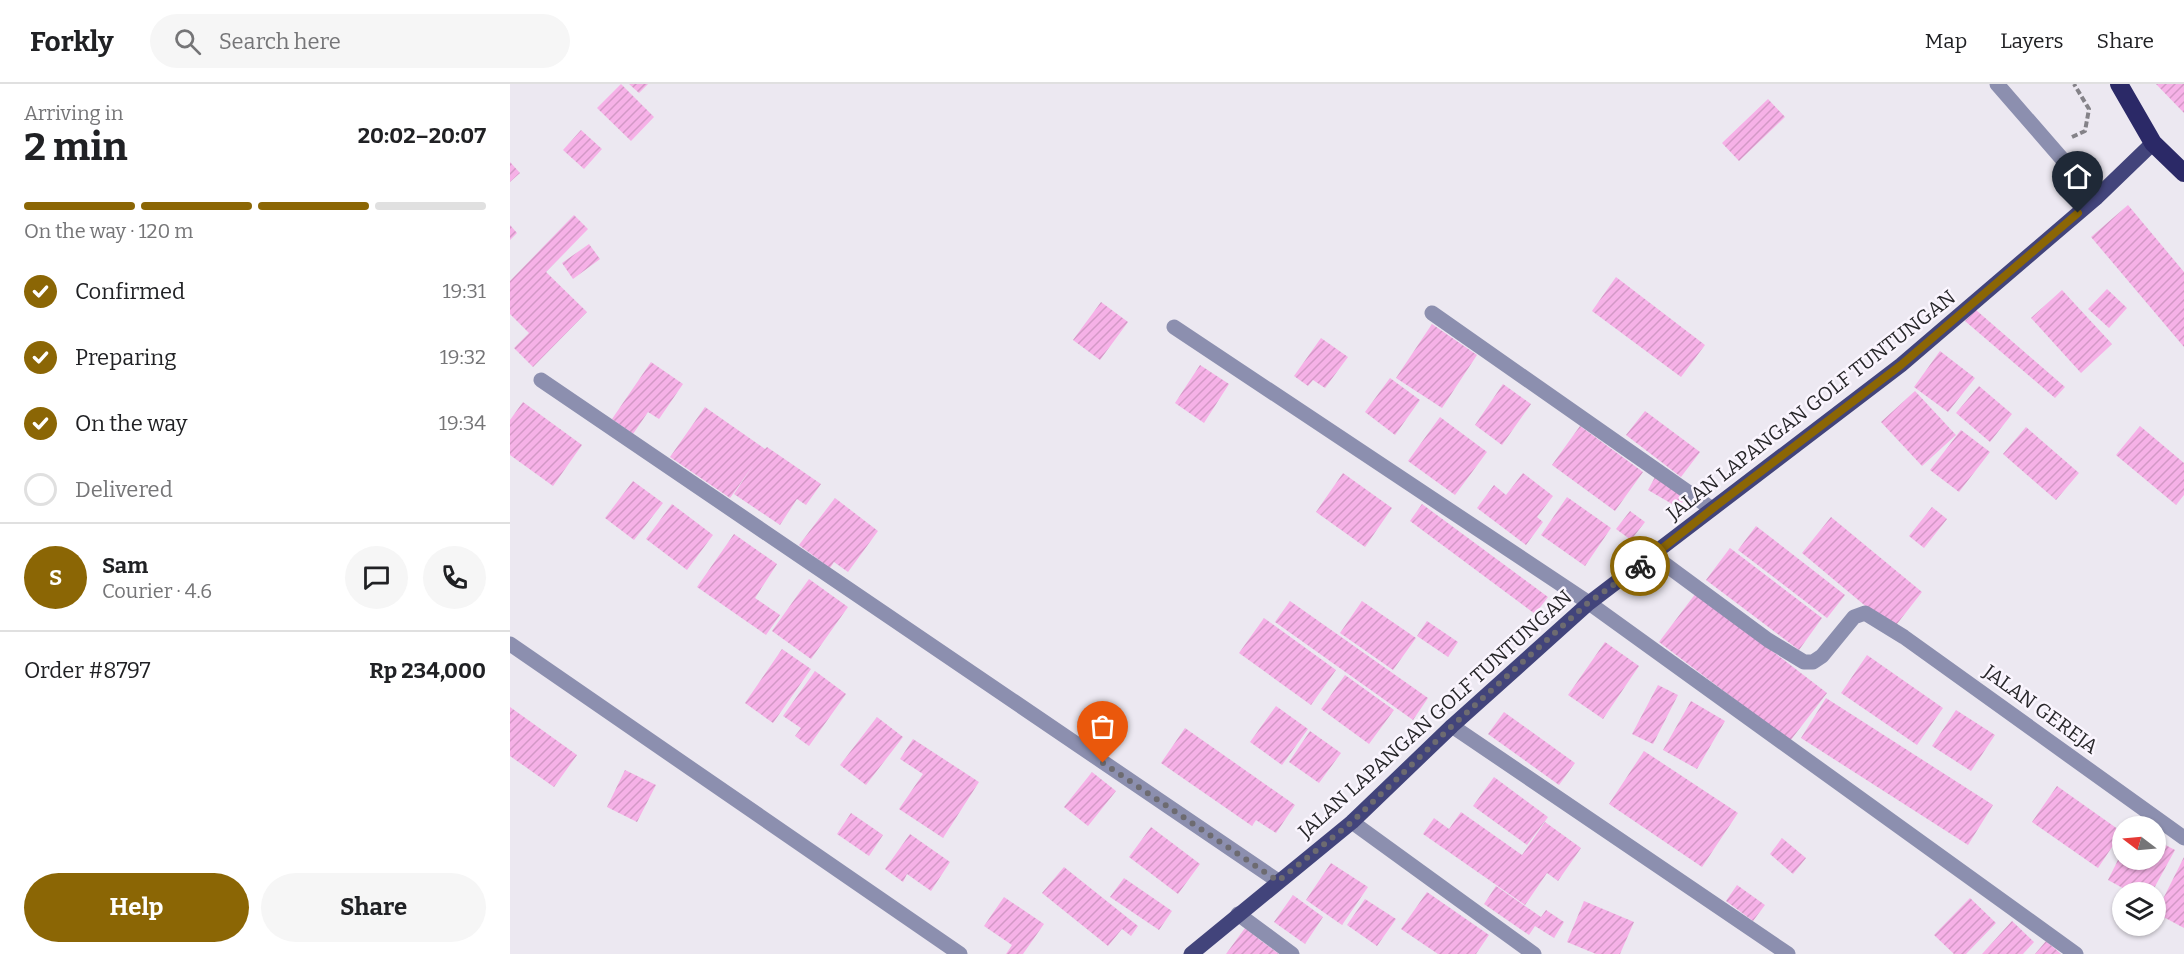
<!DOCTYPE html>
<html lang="en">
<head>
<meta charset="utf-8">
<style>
  body { margin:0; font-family:Bitter,serif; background:#f6f6f6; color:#202124; height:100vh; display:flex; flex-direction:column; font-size:22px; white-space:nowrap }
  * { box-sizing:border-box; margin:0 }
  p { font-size:20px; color:#757577 }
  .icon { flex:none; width:33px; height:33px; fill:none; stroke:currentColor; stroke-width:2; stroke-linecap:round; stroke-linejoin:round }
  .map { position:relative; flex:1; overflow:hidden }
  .panel { display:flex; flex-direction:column; background:#fff; width:510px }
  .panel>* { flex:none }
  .needle { width:39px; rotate:286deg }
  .controls { position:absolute; left:1602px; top:732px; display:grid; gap:12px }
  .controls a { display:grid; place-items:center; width:54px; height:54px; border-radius:50%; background:#fff; box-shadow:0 2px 4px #0004; font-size:30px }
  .pin { position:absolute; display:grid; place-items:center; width:51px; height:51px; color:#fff; margin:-62px -26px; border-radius:50% 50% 50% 0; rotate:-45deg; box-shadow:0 0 6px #0007 }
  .pin .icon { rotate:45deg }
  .courier { position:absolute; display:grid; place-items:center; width:60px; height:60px; margin:-30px; border:4px solid #8b6605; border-radius:50%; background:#fff; color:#222; box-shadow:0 2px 8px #0007 }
  .summary em { font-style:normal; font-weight:700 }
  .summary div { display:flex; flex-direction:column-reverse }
  .summary { display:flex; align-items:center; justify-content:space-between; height:102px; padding:0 24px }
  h1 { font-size:39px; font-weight:700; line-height:45px }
  .bar { display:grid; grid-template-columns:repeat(4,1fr); gap:9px 6px; align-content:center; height:72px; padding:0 24px }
  .bar i { height:8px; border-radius:4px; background:#e0e0e0 }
  .bar .active { background:#8b6605 }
  .bar p { grid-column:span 4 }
  .line { display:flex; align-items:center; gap:15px; padding:0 24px; border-top:2px solid #e0e0e0 }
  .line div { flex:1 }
  .round { display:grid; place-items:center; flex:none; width:63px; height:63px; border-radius:32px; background:#f6f6f6 }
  ol { padding:0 24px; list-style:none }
  li { display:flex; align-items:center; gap:18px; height:66px }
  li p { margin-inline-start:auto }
  li .icon { padding:6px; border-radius:50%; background:#8b6605; color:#fff; stroke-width:4 }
  li:last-child { color:#757577 }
  li i { width:33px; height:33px; border:3px solid #e0e0e0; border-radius:50% }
  .button { display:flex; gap:12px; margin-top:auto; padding:12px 24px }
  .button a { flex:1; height:69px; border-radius:36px; background:#8b6605; color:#fff; font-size:24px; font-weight:700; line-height:69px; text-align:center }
  .button a+a { background:#f6f6f6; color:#202124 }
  header { display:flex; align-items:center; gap:36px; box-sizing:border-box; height:84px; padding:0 30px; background:#fff; border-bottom:2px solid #e0e0e0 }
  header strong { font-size:28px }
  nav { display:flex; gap:33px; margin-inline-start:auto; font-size:21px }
  .search { width:420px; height:54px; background:#f6f6f6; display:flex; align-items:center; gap:15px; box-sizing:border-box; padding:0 21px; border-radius:33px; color:#757577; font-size:22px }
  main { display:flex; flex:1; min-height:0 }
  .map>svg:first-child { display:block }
  .building { fill:url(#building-hatch) }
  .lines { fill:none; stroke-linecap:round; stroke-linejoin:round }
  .path { stroke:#848288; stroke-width:4; stroke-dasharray:6 3; stroke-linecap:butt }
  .minor { stroke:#8c8faf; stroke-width:15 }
  .major { stroke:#42447b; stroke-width:15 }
  .highway { stroke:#2b2967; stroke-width:18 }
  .done { stroke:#6d6b70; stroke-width:6; stroke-dasharray:0 10.8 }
  .route { stroke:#8b6605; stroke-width:8 }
  .labels { text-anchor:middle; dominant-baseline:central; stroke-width:5; stroke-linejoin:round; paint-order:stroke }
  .street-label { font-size:20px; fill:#28272a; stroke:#faf5fe }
</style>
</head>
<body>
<header>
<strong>Forkly</strong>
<div class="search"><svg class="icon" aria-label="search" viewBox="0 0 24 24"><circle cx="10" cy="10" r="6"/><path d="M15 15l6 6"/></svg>Search here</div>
<nav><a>Map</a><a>Layers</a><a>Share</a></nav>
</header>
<main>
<section class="panel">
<div class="summary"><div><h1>2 min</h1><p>Arriving in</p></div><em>20:02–20:07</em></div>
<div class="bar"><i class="active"></i><i class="active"></i><i class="active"></i><i></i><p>On the way · 120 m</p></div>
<ol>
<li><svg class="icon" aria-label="check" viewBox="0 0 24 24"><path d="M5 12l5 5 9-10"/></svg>Confirmed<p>19:31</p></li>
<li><svg class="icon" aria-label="check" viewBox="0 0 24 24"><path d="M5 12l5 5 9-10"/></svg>Preparing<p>19:32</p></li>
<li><svg class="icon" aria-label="check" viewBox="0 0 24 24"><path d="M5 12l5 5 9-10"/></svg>On the way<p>19:34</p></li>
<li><i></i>Delivered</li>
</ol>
<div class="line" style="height:108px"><b class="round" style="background:#8b6605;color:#fff">S</b><div><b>Sam</b><p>Courier · 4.6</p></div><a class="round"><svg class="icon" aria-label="chat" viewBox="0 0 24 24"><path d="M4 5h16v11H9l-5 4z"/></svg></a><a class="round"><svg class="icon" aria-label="phone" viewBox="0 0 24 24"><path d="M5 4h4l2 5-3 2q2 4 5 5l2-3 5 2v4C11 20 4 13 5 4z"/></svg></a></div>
<div class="line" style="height:78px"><div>Order #8797</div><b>Rp 234,000</b></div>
<div class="button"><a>Help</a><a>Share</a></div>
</section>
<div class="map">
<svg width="1674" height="870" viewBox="0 0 1674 870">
  <defs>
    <pattern id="building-hatch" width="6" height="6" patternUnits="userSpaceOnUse" patternTransform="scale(1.5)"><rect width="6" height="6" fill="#f6b1e7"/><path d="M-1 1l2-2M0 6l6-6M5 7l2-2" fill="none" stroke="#d398c6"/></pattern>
  </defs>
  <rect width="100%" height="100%" fill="#ece8f1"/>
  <path class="building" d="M111,0L144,33L121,57L87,24Z
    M119,0H138L129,9Z
    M1646,0H1674V29Z
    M1258,15L1275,33L1229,77L1212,59Z
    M71,46L92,65L74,85L53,66Z
    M0,78L10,89L0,98Z
    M1618,121L1674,188V263L1581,153Z
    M64,131L78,145L36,188L77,228L23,283L4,264L19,249L0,230V197Z
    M0,141L7,149L0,156Z
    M79,160L90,175L63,195L52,179Z
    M1106,193L1195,261L1171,293L1082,227Z
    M1597,205L1617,224L1599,244L1578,225Z
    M1552,206L1602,260L1571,289L1521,234Z
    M591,218L618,238L590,276L563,256Z
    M1466,226L1555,303L1545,314L1455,237Z
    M922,240L967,271L932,324L886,294Z
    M811,254L838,273L815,304L803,296L798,302L784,292Z
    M1430,267L1465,294L1438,328L1404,303Z
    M141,278L173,300L149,335L138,328L123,350L102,335Z
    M690,281L719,300L694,339L665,319Z
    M880,294L910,316L885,351L855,328Z
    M993,300L1021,320L992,361L965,341Z
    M1469,302L1502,330L1480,358L1446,329Z
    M1405,307L1446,351L1412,382L1371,338Z
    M13,318L72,361L43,402L0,371V336Z
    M195,323L255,365L257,363L311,400L296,421L287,415L270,441L224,410L244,380L220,414L160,373Z
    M1135,327L1190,368L1171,393L1116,351Z
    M930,333L977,368L945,411L898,377Z
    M1070,342L1133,388L1105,427L1042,381Z
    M1630,342L1674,379V411L1666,421L1606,371Z
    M1516,343L1569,389L1546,416L1493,370Z
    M1451,346L1480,368L1449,408L1420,386Z
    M833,389L882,424L855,463L806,428Z
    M1013,389L1043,412L1027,433L1033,438L1016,461L967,424L984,401L996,411Z
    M1145,393L1177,410L1169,424L1138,406Z
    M123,397L153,419L124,456L95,434Z
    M1057,413L1101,444L1075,482L1031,451Z
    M325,414L368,447L338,488L324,478L320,484L289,461Z
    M162,420L203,451L177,486L136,455Z
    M912,420L1038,513L1025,530L900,437Z
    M1422,423L1437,435L1414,464L1399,452Z
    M1120,427L1135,438L1121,456L1106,445Z
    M1321,433L1412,508L1383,545L1292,469Z
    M1246,442L1335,511L1317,534L1228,466Z
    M224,450L267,480L245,514L270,531L256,551L187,503Z
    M1220,464L1312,534L1289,566L1196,496Z
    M299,495L338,523L301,575L262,547Z
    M1186,509L1317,609L1280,657L1149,558Z
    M780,517L918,614L903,636L765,538Z
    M852,517L906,554L883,586L830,549Z
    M754,534L826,586L801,621L729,569Z
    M917,537L948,558L938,573L907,552Z
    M1095,558L1129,582L1093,635L1058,611Z
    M272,565L301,585L263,639L235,619Z
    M1357,571L1433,624L1407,661L1331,609Z
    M305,587L336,610L299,662L285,652L291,644L273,632Z
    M835,591L884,626L859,660L811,625Z
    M1148,601L1168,611L1143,660L1122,650Z
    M1316,614L1483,721L1458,761L1291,654Z
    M1181,617L1215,637L1187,685L1153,666Z
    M766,622L798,645L772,681L740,658Z
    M0,623L67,671L44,703L0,672Z
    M1446,626L1485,651L1461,687L1422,662Z
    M994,628L1065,679L1049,701L978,650Z
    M367,633L393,653L356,701L330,681Z
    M675,644L785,721L766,749L746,736L742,742L651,679Z
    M800,647L831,669L809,699L779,678Z
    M403,655L469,698L433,754L389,725L413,690L390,675Z
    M1134,667L1228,729L1192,783L1099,720Z
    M115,686L146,701L127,738L97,723Z
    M582,688L606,707L578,742L554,723Z
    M984,693L1038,733L1017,761L963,722Z
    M1547,702L1612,748L1588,784L1522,738Z
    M951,728L1012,771L1035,738L1071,764L1048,797L1037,789L1015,821L913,750L924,734L939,745Z
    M341,729L373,751L359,772L327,750Z
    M641,743L690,780L668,810L619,773Z
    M400,750L440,778L421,807L397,790L393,798L375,785Z
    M1272,754L1296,774L1283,790L1260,770Z
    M1646,756L1665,766L1642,808H1620L1598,796L1612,768V776H1646Z
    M1674,773V844L1646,829Z
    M821,779L858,803L832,841L796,816Z
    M554,783L628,842L621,852L612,845L598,862L532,809Z
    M614,794L662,827L649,846L600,813Z
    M1227,801L1255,821L1243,837L1216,817Z
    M986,802L1031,833L1036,826L1054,838L1044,854L1025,842L1019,851L974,820Z
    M917,808L979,851L966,870H928L891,845Z
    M783,811L813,833L795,860L764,838Z
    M494,813L534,840L513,870H496L502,861L474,842Z
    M1460,814L1486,839L1456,870H1444L1424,851Z
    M855,815L886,835L867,862L837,841Z
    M1074,817L1124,838L1110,870H1086L1057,858Z
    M1502,837L1524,858L1513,870H1472Z
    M735,844L750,856L769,870H716Z
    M1536,857L1551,870H1525Z"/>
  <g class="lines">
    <path class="path" d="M1562,53L1575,47L1579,25L1564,0"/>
    <path class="minor" d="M1487,0L1586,114
      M922,229L1202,425
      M664,243L1079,519L1566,870
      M31,296L768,797
      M1144,472L1258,556L1294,578H1303L1312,572L1344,533L1355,529L1394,553L1674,754
      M0,560L450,870
      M942,642L1278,870
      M842,738L1024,870
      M728,830L782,870"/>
    <path class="major" d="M681,870L842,738L942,642L1079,519L1391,281L1586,114L1643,59"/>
    <path class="highway" d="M1609,0L1643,59L1674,89"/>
  </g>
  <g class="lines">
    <path class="done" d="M593,679L768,797L842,738L942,642L1078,519L1130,482"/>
    <path class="route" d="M1130,482L1202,425L1391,281L1568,129"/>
  </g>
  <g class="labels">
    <g class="street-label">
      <text transform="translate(1301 321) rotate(-38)">JALAN LAPANGAN GOLF TUNTUNGAN</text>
      <text transform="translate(1531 625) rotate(36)">JALAN GEREJA</text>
      <text transform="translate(925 630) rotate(-42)">JALAN LAPANGAN GOLF TUNTUNGAN</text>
    </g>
  </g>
</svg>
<div class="controls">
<a><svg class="needle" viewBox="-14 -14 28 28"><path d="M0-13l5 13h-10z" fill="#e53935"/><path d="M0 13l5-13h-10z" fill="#757577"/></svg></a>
<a><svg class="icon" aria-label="layers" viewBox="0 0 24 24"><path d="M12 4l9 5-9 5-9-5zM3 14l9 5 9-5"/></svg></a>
</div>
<div class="pin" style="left:593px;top:679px;background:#ea580c"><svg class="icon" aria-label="bag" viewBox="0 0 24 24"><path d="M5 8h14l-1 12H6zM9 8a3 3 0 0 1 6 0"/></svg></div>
<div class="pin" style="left:1568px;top:129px;background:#1f2937"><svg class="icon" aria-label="home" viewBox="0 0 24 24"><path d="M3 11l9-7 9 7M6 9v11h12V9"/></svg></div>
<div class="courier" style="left:1130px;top:482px"><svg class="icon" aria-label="bike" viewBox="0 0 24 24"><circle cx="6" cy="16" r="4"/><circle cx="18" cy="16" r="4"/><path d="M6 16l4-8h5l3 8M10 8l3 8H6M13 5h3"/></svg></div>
</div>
</main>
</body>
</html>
